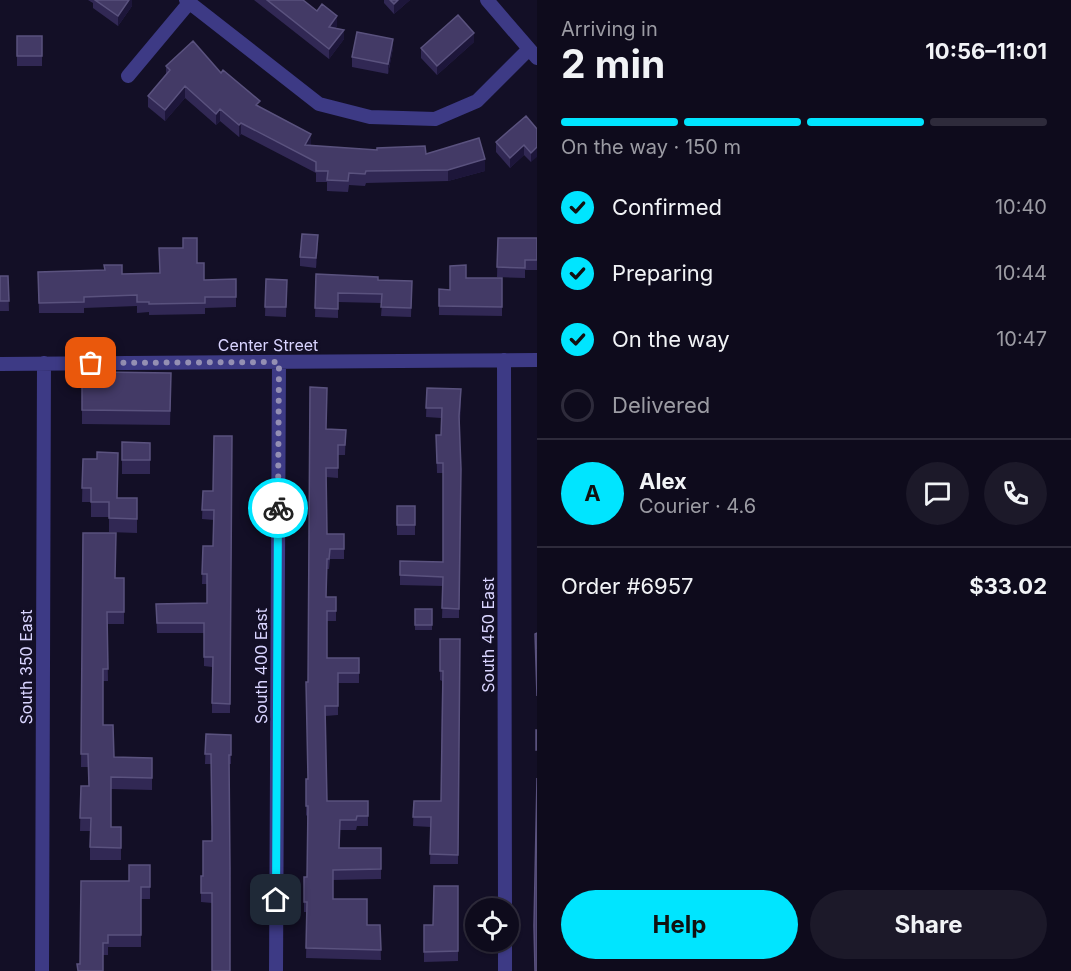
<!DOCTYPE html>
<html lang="en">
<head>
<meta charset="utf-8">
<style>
  body { margin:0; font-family:Inter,sans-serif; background:#1c1929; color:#f1f3f6; height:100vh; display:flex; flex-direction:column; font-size:22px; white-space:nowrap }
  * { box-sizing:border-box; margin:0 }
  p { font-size:20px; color:#9b9ba3 }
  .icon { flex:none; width:33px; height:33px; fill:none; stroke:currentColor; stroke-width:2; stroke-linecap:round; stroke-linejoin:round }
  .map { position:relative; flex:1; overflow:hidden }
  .details { display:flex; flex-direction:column; background:#0e0b1c; width:534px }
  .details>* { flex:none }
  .tools { position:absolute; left:465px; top:898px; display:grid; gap:12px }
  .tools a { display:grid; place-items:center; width:54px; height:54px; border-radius:50%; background:#0e0b1c; box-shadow:0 2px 4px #0004,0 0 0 2px #2e2b3b; font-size:30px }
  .pin { position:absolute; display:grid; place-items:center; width:51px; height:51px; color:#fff; margin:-26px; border-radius:12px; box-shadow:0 3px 9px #0006 }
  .courier { position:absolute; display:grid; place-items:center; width:60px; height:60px; margin:-30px; border:4px solid #00e5ff; border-radius:50%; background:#fff; color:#222; box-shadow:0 2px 8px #0007 }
  .overview em { font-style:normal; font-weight:700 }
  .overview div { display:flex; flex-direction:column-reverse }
  .overview { display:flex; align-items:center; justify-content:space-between; height:102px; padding:0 24px }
  h1 { font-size:39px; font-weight:700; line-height:45px }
  .bar { display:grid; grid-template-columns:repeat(4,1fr); gap:9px 6px; align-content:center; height:72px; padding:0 24px }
  .bar i { height:8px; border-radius:4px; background:#2e2b3b }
  .bar .on { background:#00e5ff }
  .bar p { grid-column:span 4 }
  .line { display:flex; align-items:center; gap:15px; padding:0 24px; border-top:2px solid #2e2b3b }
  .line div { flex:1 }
  .round { display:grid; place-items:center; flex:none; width:63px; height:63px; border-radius:32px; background:#1c1929 }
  ol { padding:0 24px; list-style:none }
  li { display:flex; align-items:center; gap:18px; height:66px }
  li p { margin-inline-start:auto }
  li .icon { padding:6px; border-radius:50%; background:#00e5ff; color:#111; stroke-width:4 }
  li:last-child { color:#9b9ba3 }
  li i { width:33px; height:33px; border:3px solid #2e2b3b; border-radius:50% }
  .button { display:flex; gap:12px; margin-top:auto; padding:12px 24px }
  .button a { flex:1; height:69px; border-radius:36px; background:#00e5ff; color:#111; font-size:24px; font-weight:700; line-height:69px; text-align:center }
  .button a+a { background:#1c1929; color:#f1f3f6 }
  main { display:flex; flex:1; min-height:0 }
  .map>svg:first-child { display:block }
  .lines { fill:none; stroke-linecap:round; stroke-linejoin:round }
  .street { stroke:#3d3a85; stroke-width:14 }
  .wall { fill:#312854 }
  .shaded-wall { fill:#1d163a }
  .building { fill:#433a66; stroke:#5a527e; stroke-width:1.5 }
  .done { stroke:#948fb3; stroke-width:6; stroke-dasharray:0 10.8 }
  .route { stroke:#00e5ff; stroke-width:8 }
  .labels { text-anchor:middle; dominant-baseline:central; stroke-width:6; stroke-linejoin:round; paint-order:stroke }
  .street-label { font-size:16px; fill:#d9d4ff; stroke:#130f26 }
</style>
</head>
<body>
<main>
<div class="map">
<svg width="537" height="971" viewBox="0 0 537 971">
  <rect width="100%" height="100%" fill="#130f26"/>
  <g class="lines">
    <path class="street" d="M186,0L319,104L370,117L435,119L477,101L529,49
      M487,0L537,58
      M128,76L189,3
      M504,360L505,909
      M0,364L537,360
      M505,942V971
      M42,971L44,363
      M276,971L279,362"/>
  </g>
  <path class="wall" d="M88,0H132V6L118,26L93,8V3Z
    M254,0H303L337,26L335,28L344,39L329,59Z
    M384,0H410L394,14L384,3Z
    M17,36H42V66H17Z
    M474,42L437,75L421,58V48Z
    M393,48L388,74L352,67V57Z
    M166,66L221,73L260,107L311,146L426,154L485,171L448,181L366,183L365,186L349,185L348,192L327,191V182H316V173L241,134L239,137L220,121L216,125L185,98L165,121L148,107V96L166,74Z
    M537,129L531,162L524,155L510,168L496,152V142Z
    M498,238H537V270H525V278L497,277Z
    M318,245L316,268L300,266V257Z
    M197,263L204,280L236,279V307L205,308V314L149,315V312L137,313V306L84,308V313H39L38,272L122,274L160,273Z
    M316,274L378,280L412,281L411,317L381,316L382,303L338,302V318L315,317Z
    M0,276H8L9,311H0Z
    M466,278H502V316L439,315V289L450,290Z
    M266,279L287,280L286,317L265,316Z
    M82,382L171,387L170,425L82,424Z
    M427,388L461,399L460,422L459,618H442L443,586L400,585V561L443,562V473H437L436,435H441V418L426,417Z
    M326,429L346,430L345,455H338V478L326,477L327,534H344V559H330L329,569H327L326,597H336V621H327V658H359V683H338V715L325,716L327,801H368V826H357L356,830H340L339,848H381V879L333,880V899L367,925H380L381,960L306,958L307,912H304V877H307V816L306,815V806L308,779V682Z
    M232,436L230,713H212V667L204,666V633H157L156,604L207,603V584H202L203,546H213L214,520L202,519L203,491H213Z
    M122,442L150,443V474H122Z
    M83,459L117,498H137V533L109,532V517H91V502H82Z
    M397,506H415V535H397Z
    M83,533L115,578H124V624H107L108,681H103V725L114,757L152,758V790L111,789V827H121V860H90V831H80L81,786H89L88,767H81Z
    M415,609H432V630H415Z
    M440,639H460L458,864H430L431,827L413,826L414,801H441L442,681L440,680Z
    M206,734L231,735V764H229L212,903L201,902V876H203L212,841V830L211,764H205Z
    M150,865V899H141V947H108V955H103L80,964L129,881Z
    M458,886V961L424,962V925H433Z"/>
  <path class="shaded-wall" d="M129,0H132V6L118,26V16Z
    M398,0H410L394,14V4Z
    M337,16V26L329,37V27Z
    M344,30V39L329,59V49Z
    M474,33V42L437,75V66Z
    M393,39V48L388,74V64Z
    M185,86V98L165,121V110Z
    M220,109V121L216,125V114Z
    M241,123V134L239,137V125Z
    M311,134V145L305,157V145Z
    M524,145V155L510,168V158Z
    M537,147V157L531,162V153Z
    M485,159V171L448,181V170Z
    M318,235V245L316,268V258Z"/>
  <path class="building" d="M95,0H129L118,16Z
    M267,0H303L317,11L322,4L337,16L329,27L344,30L329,49Z
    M390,0H398L394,4Z
    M458,15L474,33L437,66L421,48Z
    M357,32L393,39L388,64L352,57Z
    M17,36H42V56H17Z
    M193,41L221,73L223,70L260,101L256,105L311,134L305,145L377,150V148L425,146L426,154L479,138L485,159L448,170L366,171L365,174L349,173L348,181L327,180L328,171H316V162L241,123L239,125L220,109L216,114L185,86L165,110L148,96L170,70L166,66Z
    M526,116L537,129V147L531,153L524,145L510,158L496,142Z
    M302,234L318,235L316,258L300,257Z
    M183,238H197V263H204V280L236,279V297H205V303L149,304V302H137V295L84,297V302L39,303L38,272L105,270L104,265H122V274L160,273L159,248H183Z
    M498,238H537V260H525V268L497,267Z
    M466,265V278H502V307L439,306V289L450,290V266Z
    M316,274L378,277V280L412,281L411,308L381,307L382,294L338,293V309L315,308Z
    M0,276H8L9,301H0Z
    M266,279L287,280L286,307H265Z
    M100,372L171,373L170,411L82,410V382H100Z
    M310,387L327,388L326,429L346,430L345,445H338V468H326L327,534H344V549H330L329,559H327L326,597H336V611H327V658H359V673H338V706H325L327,801H368V816H357L356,820H340L339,848H381V869L333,870V899H367V925H380L381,950L306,948L307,902H304V877H307L308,806H306V779H308L306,682H308L309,534Z
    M427,388L461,389L459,416L461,469L459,609L442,608L443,577L400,575V561L443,562V463H437L436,435H441L442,408H426Z
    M214,436H232L230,704L212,703L213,657H204V623H157L156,604L207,603V574H202L203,546H213L214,510H202L203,491H213Z
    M122,442L150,443V460H122Z
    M97,452L118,453L117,498H137V519L109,518V502H91V488H82L83,459H97Z
    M397,506H415V525H397Z
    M83,533H116L115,578H124V612H107L108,669H103V725H113L114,757L152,758V778L111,777V827H121V848L90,847L91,818H80L81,786H89L88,754H81Z
    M415,609H432V625H415Z
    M537,633V696L535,634Z
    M440,639H460L458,855L430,854L431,817H413L414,801H441L443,671H440Z
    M536,730H537V750H536Z
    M206,734L231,735V755H229L230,870V971H212V893H201V876H203V841H212V827L211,754H205Z
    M537,778V971H535L534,926Z
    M129,865H150V887H141V935H108V943H103V971H78L77,964H80L81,881H129Z
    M434,886H458V951L424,952V925H433Z"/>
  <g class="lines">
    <path class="done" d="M91,363L279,362L278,508"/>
    <path class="route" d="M276,900L278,508"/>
  </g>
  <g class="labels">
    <g class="street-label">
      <text x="268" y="345">Center Street</text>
      <text transform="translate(488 635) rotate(-90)">South 450 East</text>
      <text transform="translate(261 666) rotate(-90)">South 400 East</text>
      <text transform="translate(26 667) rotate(-90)">South 350 East</text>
    </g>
  </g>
</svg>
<div class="tools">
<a><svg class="icon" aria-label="locate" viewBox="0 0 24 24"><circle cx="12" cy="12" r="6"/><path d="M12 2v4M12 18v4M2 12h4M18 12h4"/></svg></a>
</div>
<div class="pin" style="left:91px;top:363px;background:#ea580c"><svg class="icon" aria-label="bag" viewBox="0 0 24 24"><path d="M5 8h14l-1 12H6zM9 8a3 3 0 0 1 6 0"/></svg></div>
<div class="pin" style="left:276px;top:900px;background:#1f2937"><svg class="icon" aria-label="home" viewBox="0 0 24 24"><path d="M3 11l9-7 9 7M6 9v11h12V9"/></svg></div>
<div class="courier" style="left:278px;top:508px"><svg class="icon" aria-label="bike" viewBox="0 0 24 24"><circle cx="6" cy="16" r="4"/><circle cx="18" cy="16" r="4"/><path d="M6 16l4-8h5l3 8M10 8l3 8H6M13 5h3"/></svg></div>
</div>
<section class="details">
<div class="overview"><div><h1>2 min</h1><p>Arriving in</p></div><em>10:56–11:01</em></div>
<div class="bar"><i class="on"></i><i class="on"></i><i class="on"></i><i></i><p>On the way · 150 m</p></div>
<ol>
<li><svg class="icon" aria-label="check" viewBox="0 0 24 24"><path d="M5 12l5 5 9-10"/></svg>Confirmed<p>10:40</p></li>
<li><svg class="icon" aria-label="check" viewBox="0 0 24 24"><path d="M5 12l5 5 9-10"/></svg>Preparing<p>10:44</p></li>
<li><svg class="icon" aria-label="check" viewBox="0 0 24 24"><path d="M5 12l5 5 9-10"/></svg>On the way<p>10:47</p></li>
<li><i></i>Delivered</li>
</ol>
<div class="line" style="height:108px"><b class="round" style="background:#00e5ff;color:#111">A</b><div><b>Alex</b><p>Courier · 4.6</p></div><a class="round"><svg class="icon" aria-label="chat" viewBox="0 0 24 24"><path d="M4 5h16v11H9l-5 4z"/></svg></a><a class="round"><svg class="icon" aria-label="phone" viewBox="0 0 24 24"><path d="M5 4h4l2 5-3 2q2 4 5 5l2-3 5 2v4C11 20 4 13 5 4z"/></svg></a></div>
<div class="line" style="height:78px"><div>Order #6957</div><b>$33.02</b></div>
<div class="button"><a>Help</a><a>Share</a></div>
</section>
</main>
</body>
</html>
